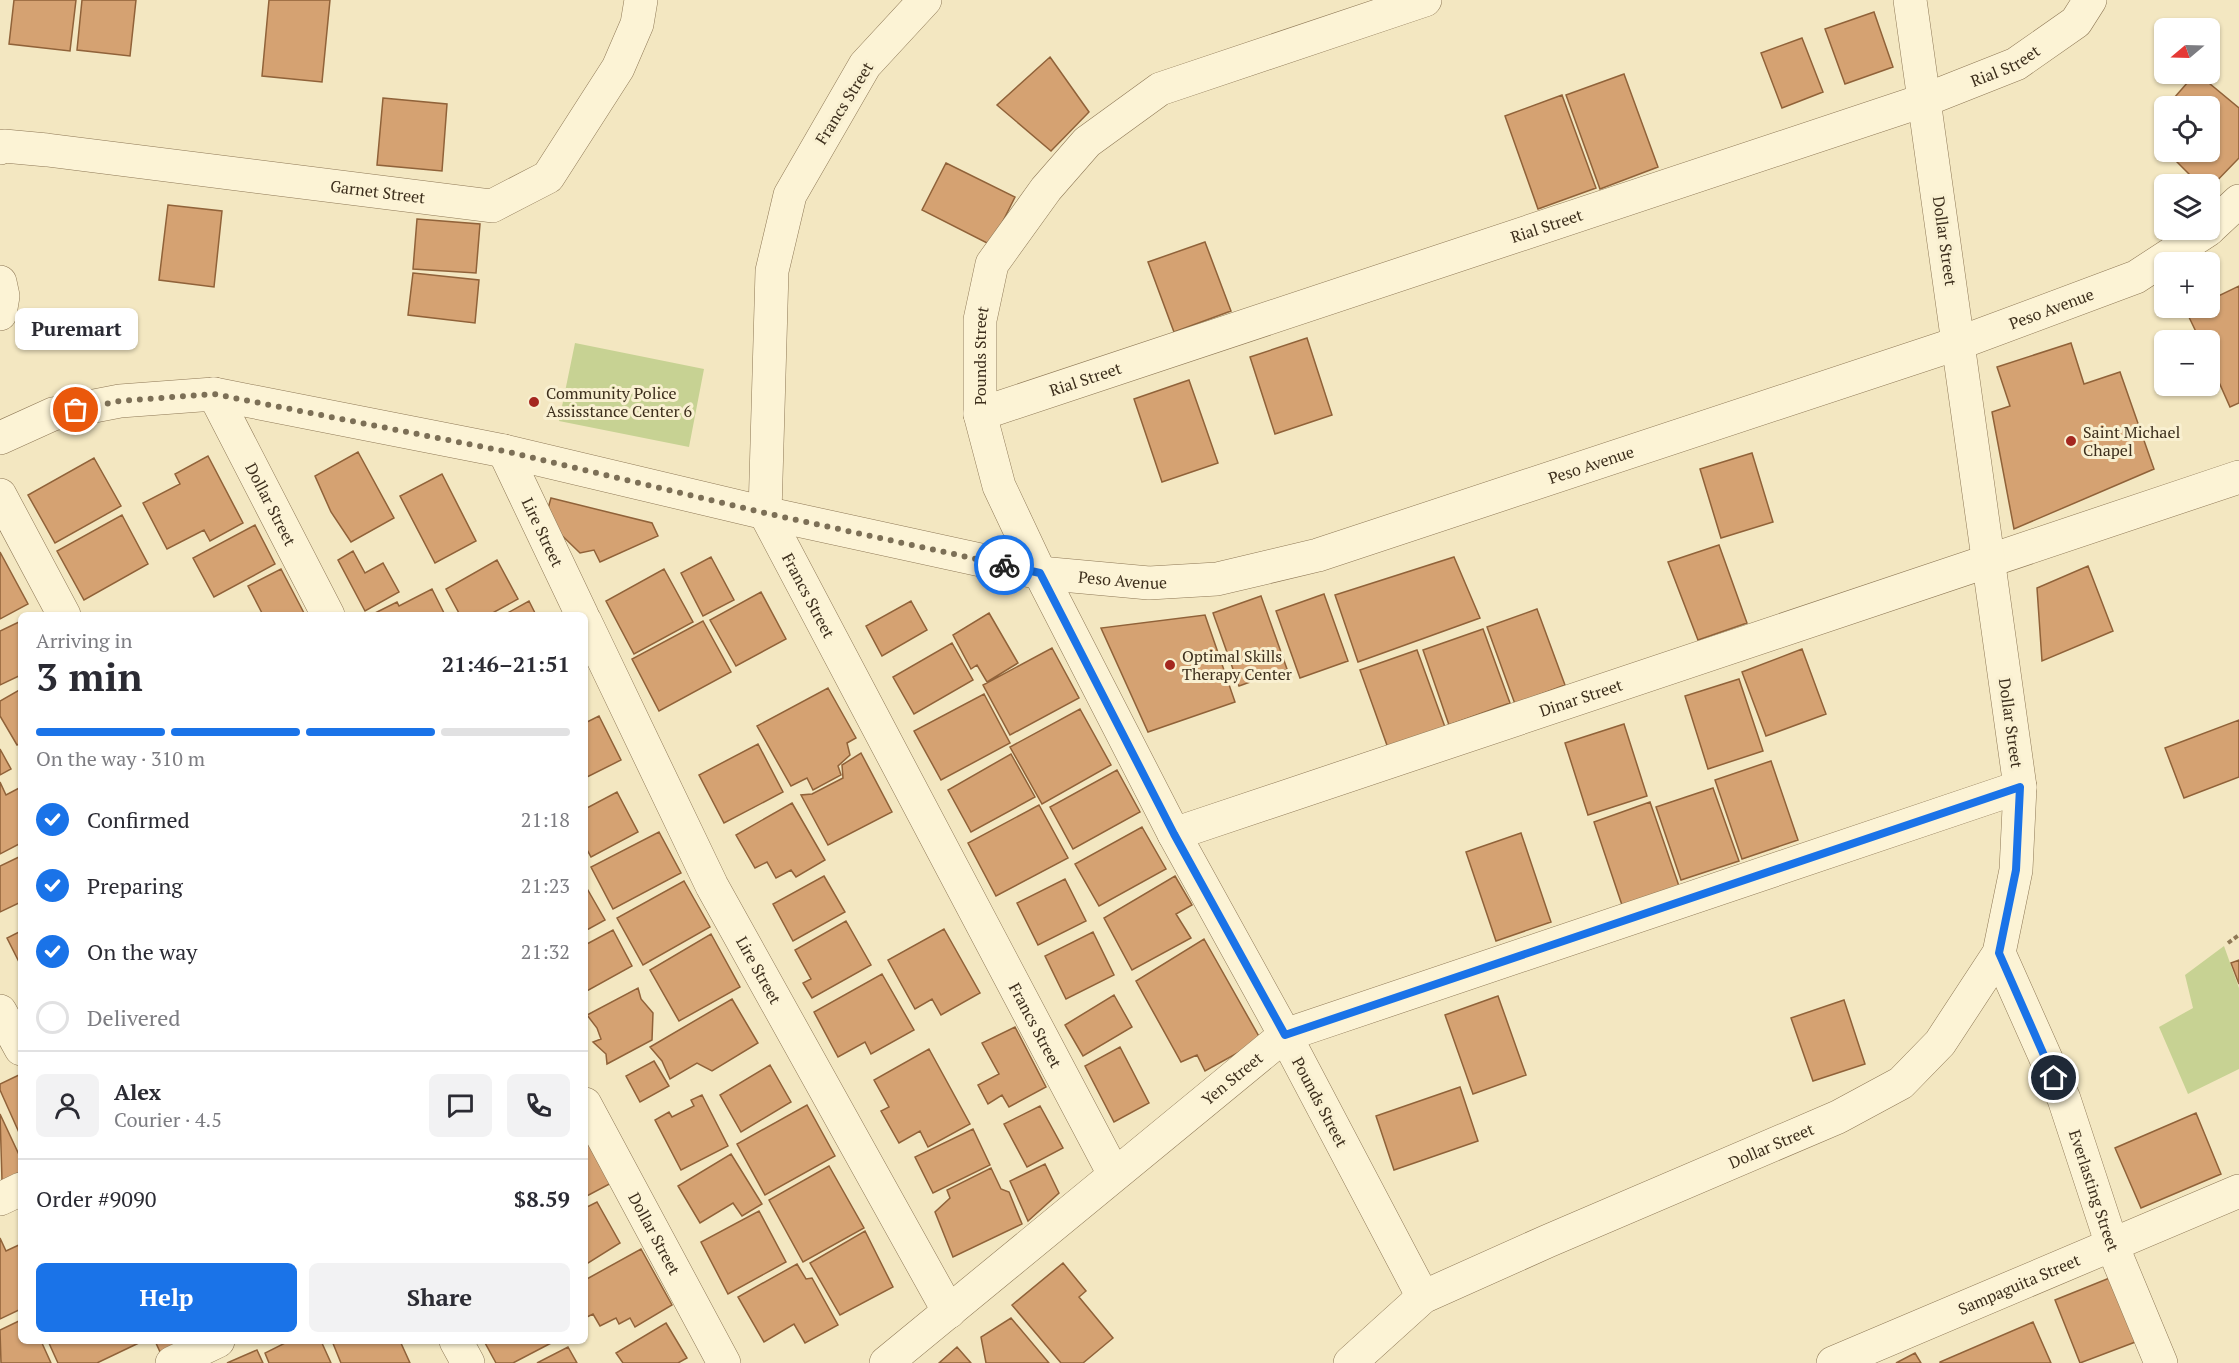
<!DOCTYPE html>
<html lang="en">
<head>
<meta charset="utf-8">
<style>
  body { margin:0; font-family:"PT Serif",serif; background:#f2f2f3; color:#2b2b33; height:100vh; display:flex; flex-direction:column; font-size:22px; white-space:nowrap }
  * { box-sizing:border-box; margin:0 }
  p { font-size:20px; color:#7c7c81 }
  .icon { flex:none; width:33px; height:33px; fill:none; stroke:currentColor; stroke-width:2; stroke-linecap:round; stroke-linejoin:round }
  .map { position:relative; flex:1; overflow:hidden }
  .panel { position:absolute; left:18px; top:612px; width:570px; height:732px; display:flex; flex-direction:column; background:#fff; border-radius:9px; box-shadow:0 2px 4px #0004 }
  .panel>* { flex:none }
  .needle { width:39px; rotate:251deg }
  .controls { position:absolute; left:2154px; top:18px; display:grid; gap:12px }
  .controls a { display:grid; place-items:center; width:66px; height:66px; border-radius:9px; background:#fff; box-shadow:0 2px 4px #0004; font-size:30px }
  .pin { position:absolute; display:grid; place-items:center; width:51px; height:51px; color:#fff; margin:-26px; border:3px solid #fff; border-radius:50%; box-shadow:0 2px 6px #0007 }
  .courier { position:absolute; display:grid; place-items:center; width:60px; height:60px; margin:-30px; border:4px solid #1a73e8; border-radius:50%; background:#fff; color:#222; box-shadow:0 2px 8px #0007 }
  .bubble { position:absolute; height:42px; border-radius:9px; background:#fff; box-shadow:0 2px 4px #0004; font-size:20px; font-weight:700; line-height:42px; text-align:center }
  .headline em { font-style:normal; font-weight:700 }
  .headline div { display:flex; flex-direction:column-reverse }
  .headline { display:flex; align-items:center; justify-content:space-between; height:102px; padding:0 18px }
  h1 { font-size:39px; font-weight:700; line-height:45px }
  .bar { display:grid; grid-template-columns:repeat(4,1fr); gap:9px 6px; align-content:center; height:72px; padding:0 18px }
  .bar i { height:8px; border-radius:4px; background:#e1e1e2 }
  .bar .active { background:#1a73e8 }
  .bar p { grid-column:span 4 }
  .line { display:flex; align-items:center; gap:15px; padding:0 18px; border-top:2px solid #e1e1e2 }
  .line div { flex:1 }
  .round { display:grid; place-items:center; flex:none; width:63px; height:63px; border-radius:9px; background:#f2f2f3 }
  ol { padding:0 18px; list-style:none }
  li { display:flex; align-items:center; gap:18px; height:66px }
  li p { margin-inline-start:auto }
  li .icon { padding:6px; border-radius:50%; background:#1a73e8; color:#fff; stroke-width:4 }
  li:last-child { color:#7c7c81 }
  li i { width:33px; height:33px; border:3px solid #e1e1e2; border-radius:50% }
  .primary-button { display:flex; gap:12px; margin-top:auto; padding:12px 18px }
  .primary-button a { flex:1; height:69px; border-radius:9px; background:#1a73e8; color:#fff; font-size:24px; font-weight:700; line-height:69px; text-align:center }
  .primary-button a+a { background:#f2f2f3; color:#2b2b33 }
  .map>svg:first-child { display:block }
  .green { fill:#c7d293 }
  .building { fill:#d5a272; stroke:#906239; stroke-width:1.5 }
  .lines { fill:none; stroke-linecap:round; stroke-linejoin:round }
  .minor-casing { stroke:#8e7856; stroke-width:34 }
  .tertiary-casing { stroke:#8e7856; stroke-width:34 }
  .path { stroke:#8e7856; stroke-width:4; stroke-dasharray:4.5 3; stroke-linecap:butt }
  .minor { stroke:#fcf3d5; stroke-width:33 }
  .tertiary { stroke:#fcf3d5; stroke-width:33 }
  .done { stroke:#7c6f56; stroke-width:6; stroke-dasharray:0 10.8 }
  .route { stroke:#1a73e8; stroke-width:8 }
  .poi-dot { fill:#a4271f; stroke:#f9f0d1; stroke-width:2 }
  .labels { text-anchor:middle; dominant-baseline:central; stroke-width:6; stroke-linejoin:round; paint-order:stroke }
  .street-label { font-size:16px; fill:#3c2e1c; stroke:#f9f0d1 }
  .poi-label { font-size:16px; fill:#3c2e1c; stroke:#f9f0d1; text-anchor:start }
</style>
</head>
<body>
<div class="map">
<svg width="2239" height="1363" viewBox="0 0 2239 1363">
  <rect width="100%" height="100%" fill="#f3e7c1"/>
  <path class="green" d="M575,343L704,369L689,447L559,421Z
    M2224,946L2239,988V1069L2188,1094L2159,1027L2193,1008L2185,975Z"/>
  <path class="building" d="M14,0H76L70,51L9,44Z
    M82,0H136L130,56L77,50Z
    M269,0H330L322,82L262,76Z
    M1874,12L1893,67L1845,84L1825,29Z
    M1802,38L1823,92L1782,108L1761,53Z
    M1050,57L1089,112L1051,151L997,105Z
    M1624,74L1658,167L1600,189L1566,95Z
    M2195,74H2198L2239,108V158L2210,188V184H2199L2167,152H2210V106H2167Z
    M1562,95L1596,188L1538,209L1505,116Z
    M383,98L447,104L442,171L377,165Z
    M946,163L1015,197L991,245L922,210Z
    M168,205L222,211L214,287L159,280Z
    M417,219L480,224L476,273L413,269Z
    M1205,242L1231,311L1174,332L1148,262Z
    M413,273L479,280L475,323L408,315Z
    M2239,286V403L2230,407L2210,362V340H2200L2186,311L2193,308H2210V300Z
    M1307,338L1332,415L1275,434L1250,357Z
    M2071,343L2084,384L2120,372L2154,469L2014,529L1992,412L2010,406L1997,367Z
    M1189,380L1218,463L1162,482L1134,399Z
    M358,452L394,518L351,542L331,512L315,476Z
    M1752,453L1773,522L1721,538L1700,469Z
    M208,456L243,523L210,541L204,530L167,549L143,503L180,484L175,474Z
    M94,458L121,506L55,543L28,495Z
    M442,474L476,541L435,563L400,496Z
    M551,498L652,523L658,536L600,562L594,550L580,553L545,519Z
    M122,515L148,564L84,600L57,551Z
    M255,525L275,564L214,597L193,558Z
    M1719,545L1747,623L1698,640L1668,562Z
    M353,551L365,573L383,563L399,592L365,611L338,560Z
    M0,552L28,604L0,619Z
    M711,557L734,600L703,616L681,573Z
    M1454,557L1480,618L1358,662L1335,595Z
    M497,560L518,599L489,615H460L446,589Z
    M2088,566L2113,631L2042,661L2037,588Z
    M281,569L305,615H263L248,586Z
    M664,569L693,622L634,654L606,601Z
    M432,589L445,615H371L397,602L399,606Z
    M761,592L786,639L736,666L710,620Z
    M1324,594L1348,661L1300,678L1276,611Z
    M1261,596L1287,669L1239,686L1213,613Z
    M529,601L536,615H504Z
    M911,601L927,630L882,656L866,626Z
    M1537,609L1565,685L1515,704L1487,627Z
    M989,613L1018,663L987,682L977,665L971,669L953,635Z
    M1205,615L1235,702L1148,732L1101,628Z
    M21,621V675L0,685V631Z
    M703,621L731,672L659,711L632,659Z
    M1483,629L1510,703L1449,725L1423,650Z
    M952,643L973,680L914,714L893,677Z
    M1052,648L1079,698L1010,735L983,685Z
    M1802,649L1826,714L1766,736L1742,672Z
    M1417,650L1445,727L1388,748L1360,670Z
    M1739,679L1763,751L1708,769L1685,696Z
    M828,688L856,738L847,743L850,755L838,766L841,775L813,790L807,778L791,786L757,726Z
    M21,689V743L17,745L0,716V701Z
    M984,694L1010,743L941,780L914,731Z
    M1080,709L1111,765L1042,804L1010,747Z
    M599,716L621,760L585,778V723Z
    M2239,720V777L2184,798L2165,748Z
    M1624,724L1647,796L1588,815L1565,743Z
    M758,744L783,792L724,823L699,775Z
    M0,749L11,769L0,775Z
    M861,753L892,812L828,845L801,795L812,794L843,778L842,765Z
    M1011,754L1035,797L971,832L948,790Z
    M1771,761L1798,840L1742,859L1715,780Z
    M1117,770L1140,812L1073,849L1050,807Z
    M0,782L6,795L21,787V843L0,854Z
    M1713,788L1739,861L1681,880L1656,807Z
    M617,792L638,832L591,857L585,846V809Z
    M1650,802L1680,889L1623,908L1594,822Z
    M792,803L825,860L796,877L791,870L776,878L767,862L755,868L736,835Z
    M1039,805L1068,858L996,896L968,843Z
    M1142,827L1166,869L1099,906L1075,864Z
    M659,832L681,873L613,909L591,867Z
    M1521,833L1551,922L1496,941L1466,852Z
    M21,856V902L0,912V866Z
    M824,876L845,912L793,941L773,904Z
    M1175,876L1192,905L1176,914L1191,938L1132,970L1104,918Z
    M1065,879L1086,921L1038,945L1017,903Z
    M684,881L710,927L643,965L617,918Z
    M585,885L605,920L585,931Z
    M846,921L871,965L812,998L803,983L811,979L795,950Z
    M944,929L980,993L941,1015L932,999L915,1009L888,960Z
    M613,930L632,966L585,992V945Z
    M21,931V966L7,938Z
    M1093,932L1114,975L1066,999L1045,956Z
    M711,934L740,987L679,1021L650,970Z
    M1204,939L1261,1040L1205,1071L1197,1055L1181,1062L1136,981Z
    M2239,960V984L2231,963Z
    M882,974L914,1030L871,1054L865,1042L838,1057L814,1012Z
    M638,988L641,999L653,1013L652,1040L607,1064L606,1054L593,1042L601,1039L597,1028L587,1015Z
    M1114,995L1132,1027L1083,1056L1065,1025Z
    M1498,996L1526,1075L1473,1094L1445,1015Z
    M732,999L758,1043L712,1071L697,1063L670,1079L662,1061L650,1047Z
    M1844,1000L1865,1064L1813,1081L1791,1018Z
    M1015,1027L1046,1087L1009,1107L1002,1095L988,1104L978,1085L999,1074L982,1043Z
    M1120,1047L1149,1103L1114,1122L1085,1066Z
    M929,1049L970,1124L928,1147L920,1131L899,1143L881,1111L889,1107L874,1080Z
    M654,1061L669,1086L640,1102L626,1076Z
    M770,1065L791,1102L741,1132L720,1095Z
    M21,1074V1137L0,1090V1084Z
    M1460,1087L1478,1141L1394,1170L1376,1116Z
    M702,1095L728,1146L681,1170L655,1120L669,1112L672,1117L694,1106L691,1100Z
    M807,1105L835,1156L765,1195L737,1144Z
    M1040,1106L1063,1148L1027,1167L1004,1124Z
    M2196,1113L2221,1174L2141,1208L2115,1148Z
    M0,1114L21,1159V1172L2,1181Z
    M973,1129L990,1165L933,1193L915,1157Z
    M585,1130L617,1180L585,1197Z
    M731,1154L762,1204L742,1216L733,1203L700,1223L678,1186Z
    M1045,1164L1059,1193L1028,1221L1010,1181Z
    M829,1166L864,1228L803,1262L769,1200Z
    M991,1168L1001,1189L1009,1192L1022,1224L953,1257L935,1212L950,1198L947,1190Z
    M597,1202L620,1243L585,1265V1208Z
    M759,1211L786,1262L728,1294L701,1242Z
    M865,1231L893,1287L840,1315L810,1263Z
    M0,1238L6,1251L21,1244V1309L0,1319Z
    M641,1249L672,1305L635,1327L630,1318L619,1324L616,1318L600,1326L593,1314L585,1318V1280Z
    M1063,1263L1086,1291L1079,1297L1113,1338L1083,1363H1061L1012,1305Z
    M797,1264L806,1279L812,1278L838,1325L805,1343L794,1324L764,1342L738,1297Z
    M2112,1277L2138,1341L2080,1363L2055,1300Z
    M1011,1318L1049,1363H986L981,1337Z
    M21,1320V1341H41L51,1363H1L0,1330Z
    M2033,1322L2051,1363H1940V1362Z
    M666,1323L687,1358L678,1363H623L616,1353Z
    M48,1341H143L97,1363H58Z
    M155,1341H190L161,1354Z
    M289,1341H321L331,1363H269L265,1353Z
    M332,1341H400L410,1363H341Z
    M484,1341H555L513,1363H496Z
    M568,1347L577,1363H537Z
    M957,1347L971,1363H939Z
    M257,1350L263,1363H227Z
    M1915,1353L1921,1363H1896Z"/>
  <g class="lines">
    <g class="minor-casing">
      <g id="minor">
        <path id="s1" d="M925,0L865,65L790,195L772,271L765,513L1114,1174"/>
        <path id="s2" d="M0,148L4,146L47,150L492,206L548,177L618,68L637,24L641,0"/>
        <path d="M0,282L3,296L0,314"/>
        <path id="s3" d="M214,394L328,615"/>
        <path id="s4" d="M980,414L1925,100L2016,64L2076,22L2090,0"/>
        <path id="s5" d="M504,451L582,615"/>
        <path d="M0,495L64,615"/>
        <path id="s6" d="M585,621L712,886L949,1312"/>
        <path id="s7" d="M1174,834L2239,477"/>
        <path id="s8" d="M1999,953L2064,1099L2112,1245L2161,1363"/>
        <path d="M0,1011L21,1049"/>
        <path id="s9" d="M585,1104L724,1363"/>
        <path d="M0,1199L21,1189"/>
        <path id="s10" d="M1423,1297L1285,1035L1174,834L1040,573L999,486L980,414V320L992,264L1046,189L1087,142L1160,89L1425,0"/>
        <path d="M456,1341L468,1363"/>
        <path d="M172,1363L218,1341"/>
        <path id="s11" d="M886,1363L1285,1035L2020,787"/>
        <path id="s12" d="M1350,1363L1423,1297L1548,1241L1838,1117L1901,1083L1940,1043L1999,953L2016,870L2020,787L1910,0"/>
        <path id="s13" d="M1833,1363L2239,1191"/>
      </g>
    </g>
    <g class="tertiary-casing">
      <g id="tertiary">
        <path d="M2210,228L2239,201"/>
        <path id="s14" d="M0,438L53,414L120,401L214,394L504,451L765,513L1040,573L1149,583L1217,579L1318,555L1959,343L2136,277L2208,230"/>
      </g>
    </g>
    <path class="path" d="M2228,943L2239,935"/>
    <use href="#minor" class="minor"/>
    <use href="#tertiary" class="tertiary"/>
  </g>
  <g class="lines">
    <path class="done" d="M76,410L120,401L214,394L504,451L765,513L1004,565"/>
    <path class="route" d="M1004,565L1040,573L1174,834L1285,1035L2020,787L2016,870L1999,953L2054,1078"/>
  </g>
  <g class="poi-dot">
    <circle cx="534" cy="402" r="6"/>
    <circle cx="2071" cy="441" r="6"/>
    <circle cx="1170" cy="665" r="6"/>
  </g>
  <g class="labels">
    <g class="street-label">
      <text stroke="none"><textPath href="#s4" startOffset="1083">Rial Street</textPath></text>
      <text transform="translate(844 103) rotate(-58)">Francs Street</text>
      <text stroke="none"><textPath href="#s2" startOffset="381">Garnet Street</textPath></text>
      <text stroke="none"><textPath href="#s4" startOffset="597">Rial Street</textPath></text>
      <text transform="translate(1945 241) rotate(82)">Dollar Street</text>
      <text stroke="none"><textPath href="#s14" startOffset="2121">Peso Avenue</textPath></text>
      <text stroke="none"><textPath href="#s10" startOffset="1048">Pounds Street</textPath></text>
      <text stroke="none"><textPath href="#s4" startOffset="111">Rial Street</textPath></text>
      <text stroke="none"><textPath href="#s14" startOffset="1635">Peso Avenue</textPath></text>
      <text stroke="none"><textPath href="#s3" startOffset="124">Dollar Street</textPath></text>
      <text stroke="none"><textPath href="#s5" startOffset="90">Lire Street</textPath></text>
      <text stroke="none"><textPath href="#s14" startOffset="1149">Peso Avenue</textPath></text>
      <text stroke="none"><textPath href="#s1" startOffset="652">Francs Street</textPath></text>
      <text stroke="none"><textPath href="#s7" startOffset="429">Dinar Street</textPath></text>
      <text transform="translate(2011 723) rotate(82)">Dollar Street</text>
      <text stroke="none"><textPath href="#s6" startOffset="390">Lire Street</textPath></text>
      <text stroke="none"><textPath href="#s1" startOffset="1138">Francs Street</textPath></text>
      <text stroke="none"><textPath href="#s11" startOffset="448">Yen Street</textPath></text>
      <text transform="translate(1320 1102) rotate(62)">Pounds Street</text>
      <text stroke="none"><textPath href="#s12" startOffset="478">Dollar Street</textPath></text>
      <text stroke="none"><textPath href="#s8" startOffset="256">Everlasting Street</textPath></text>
      <text stroke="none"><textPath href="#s9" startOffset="147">Dollar Street</textPath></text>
      <text stroke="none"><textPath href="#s13" startOffset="202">Sampaguita Street</textPath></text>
    </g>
    <g class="poi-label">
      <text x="546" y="393">Community Police<tspan x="546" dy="18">Assisstance Center 6</tspan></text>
      <text x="2083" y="432">Saint Michael<tspan x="2083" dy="18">Chapel</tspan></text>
      <text x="1182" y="656">Optimal Skills<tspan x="1182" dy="18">Therapy Center</tspan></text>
    </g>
  </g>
</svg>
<div class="controls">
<a><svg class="needle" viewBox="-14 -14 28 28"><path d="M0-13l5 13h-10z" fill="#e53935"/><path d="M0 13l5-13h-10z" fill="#7c7c81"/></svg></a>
<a><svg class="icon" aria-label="locate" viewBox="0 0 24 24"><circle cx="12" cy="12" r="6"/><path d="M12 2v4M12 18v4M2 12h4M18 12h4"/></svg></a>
<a><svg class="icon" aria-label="layers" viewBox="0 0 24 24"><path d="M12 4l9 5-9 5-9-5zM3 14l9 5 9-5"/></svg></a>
<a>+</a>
<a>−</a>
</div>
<div class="pin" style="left:76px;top:410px;background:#ea580c"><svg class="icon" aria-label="bag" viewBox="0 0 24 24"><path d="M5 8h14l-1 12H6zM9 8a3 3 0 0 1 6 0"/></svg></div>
<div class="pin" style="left:2054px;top:1078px;background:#1f2937"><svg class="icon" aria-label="home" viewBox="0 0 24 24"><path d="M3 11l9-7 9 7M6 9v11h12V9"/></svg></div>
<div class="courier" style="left:1004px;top:565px"><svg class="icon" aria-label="bike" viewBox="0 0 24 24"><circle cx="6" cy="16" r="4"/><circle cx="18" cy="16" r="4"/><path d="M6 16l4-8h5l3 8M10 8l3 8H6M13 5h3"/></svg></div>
<div class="bubble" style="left:15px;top:308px;width:123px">Puremart</div>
<section class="panel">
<div class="headline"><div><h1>3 min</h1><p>Arriving in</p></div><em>21:46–21:51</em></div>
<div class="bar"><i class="active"></i><i class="active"></i><i class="active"></i><i></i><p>On the way · 310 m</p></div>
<ol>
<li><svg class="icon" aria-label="check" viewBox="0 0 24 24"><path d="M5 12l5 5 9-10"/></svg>Confirmed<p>21:18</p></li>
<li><svg class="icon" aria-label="check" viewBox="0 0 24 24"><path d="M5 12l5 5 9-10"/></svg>Preparing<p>21:23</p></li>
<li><svg class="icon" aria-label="check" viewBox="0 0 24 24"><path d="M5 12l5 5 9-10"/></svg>On the way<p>21:32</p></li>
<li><i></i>Delivered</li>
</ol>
<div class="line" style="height:108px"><a class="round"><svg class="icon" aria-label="person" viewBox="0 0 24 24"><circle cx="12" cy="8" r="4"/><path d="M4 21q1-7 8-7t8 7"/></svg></a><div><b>Alex</b><p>Courier · 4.5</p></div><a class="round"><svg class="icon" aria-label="chat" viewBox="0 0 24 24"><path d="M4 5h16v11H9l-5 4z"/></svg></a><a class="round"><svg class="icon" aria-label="phone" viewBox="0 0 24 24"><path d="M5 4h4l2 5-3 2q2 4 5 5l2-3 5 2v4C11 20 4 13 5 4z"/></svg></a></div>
<div class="line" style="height:78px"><div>Order #9090</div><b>$8.59</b></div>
<div class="primary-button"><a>Help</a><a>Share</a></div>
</section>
</div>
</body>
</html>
